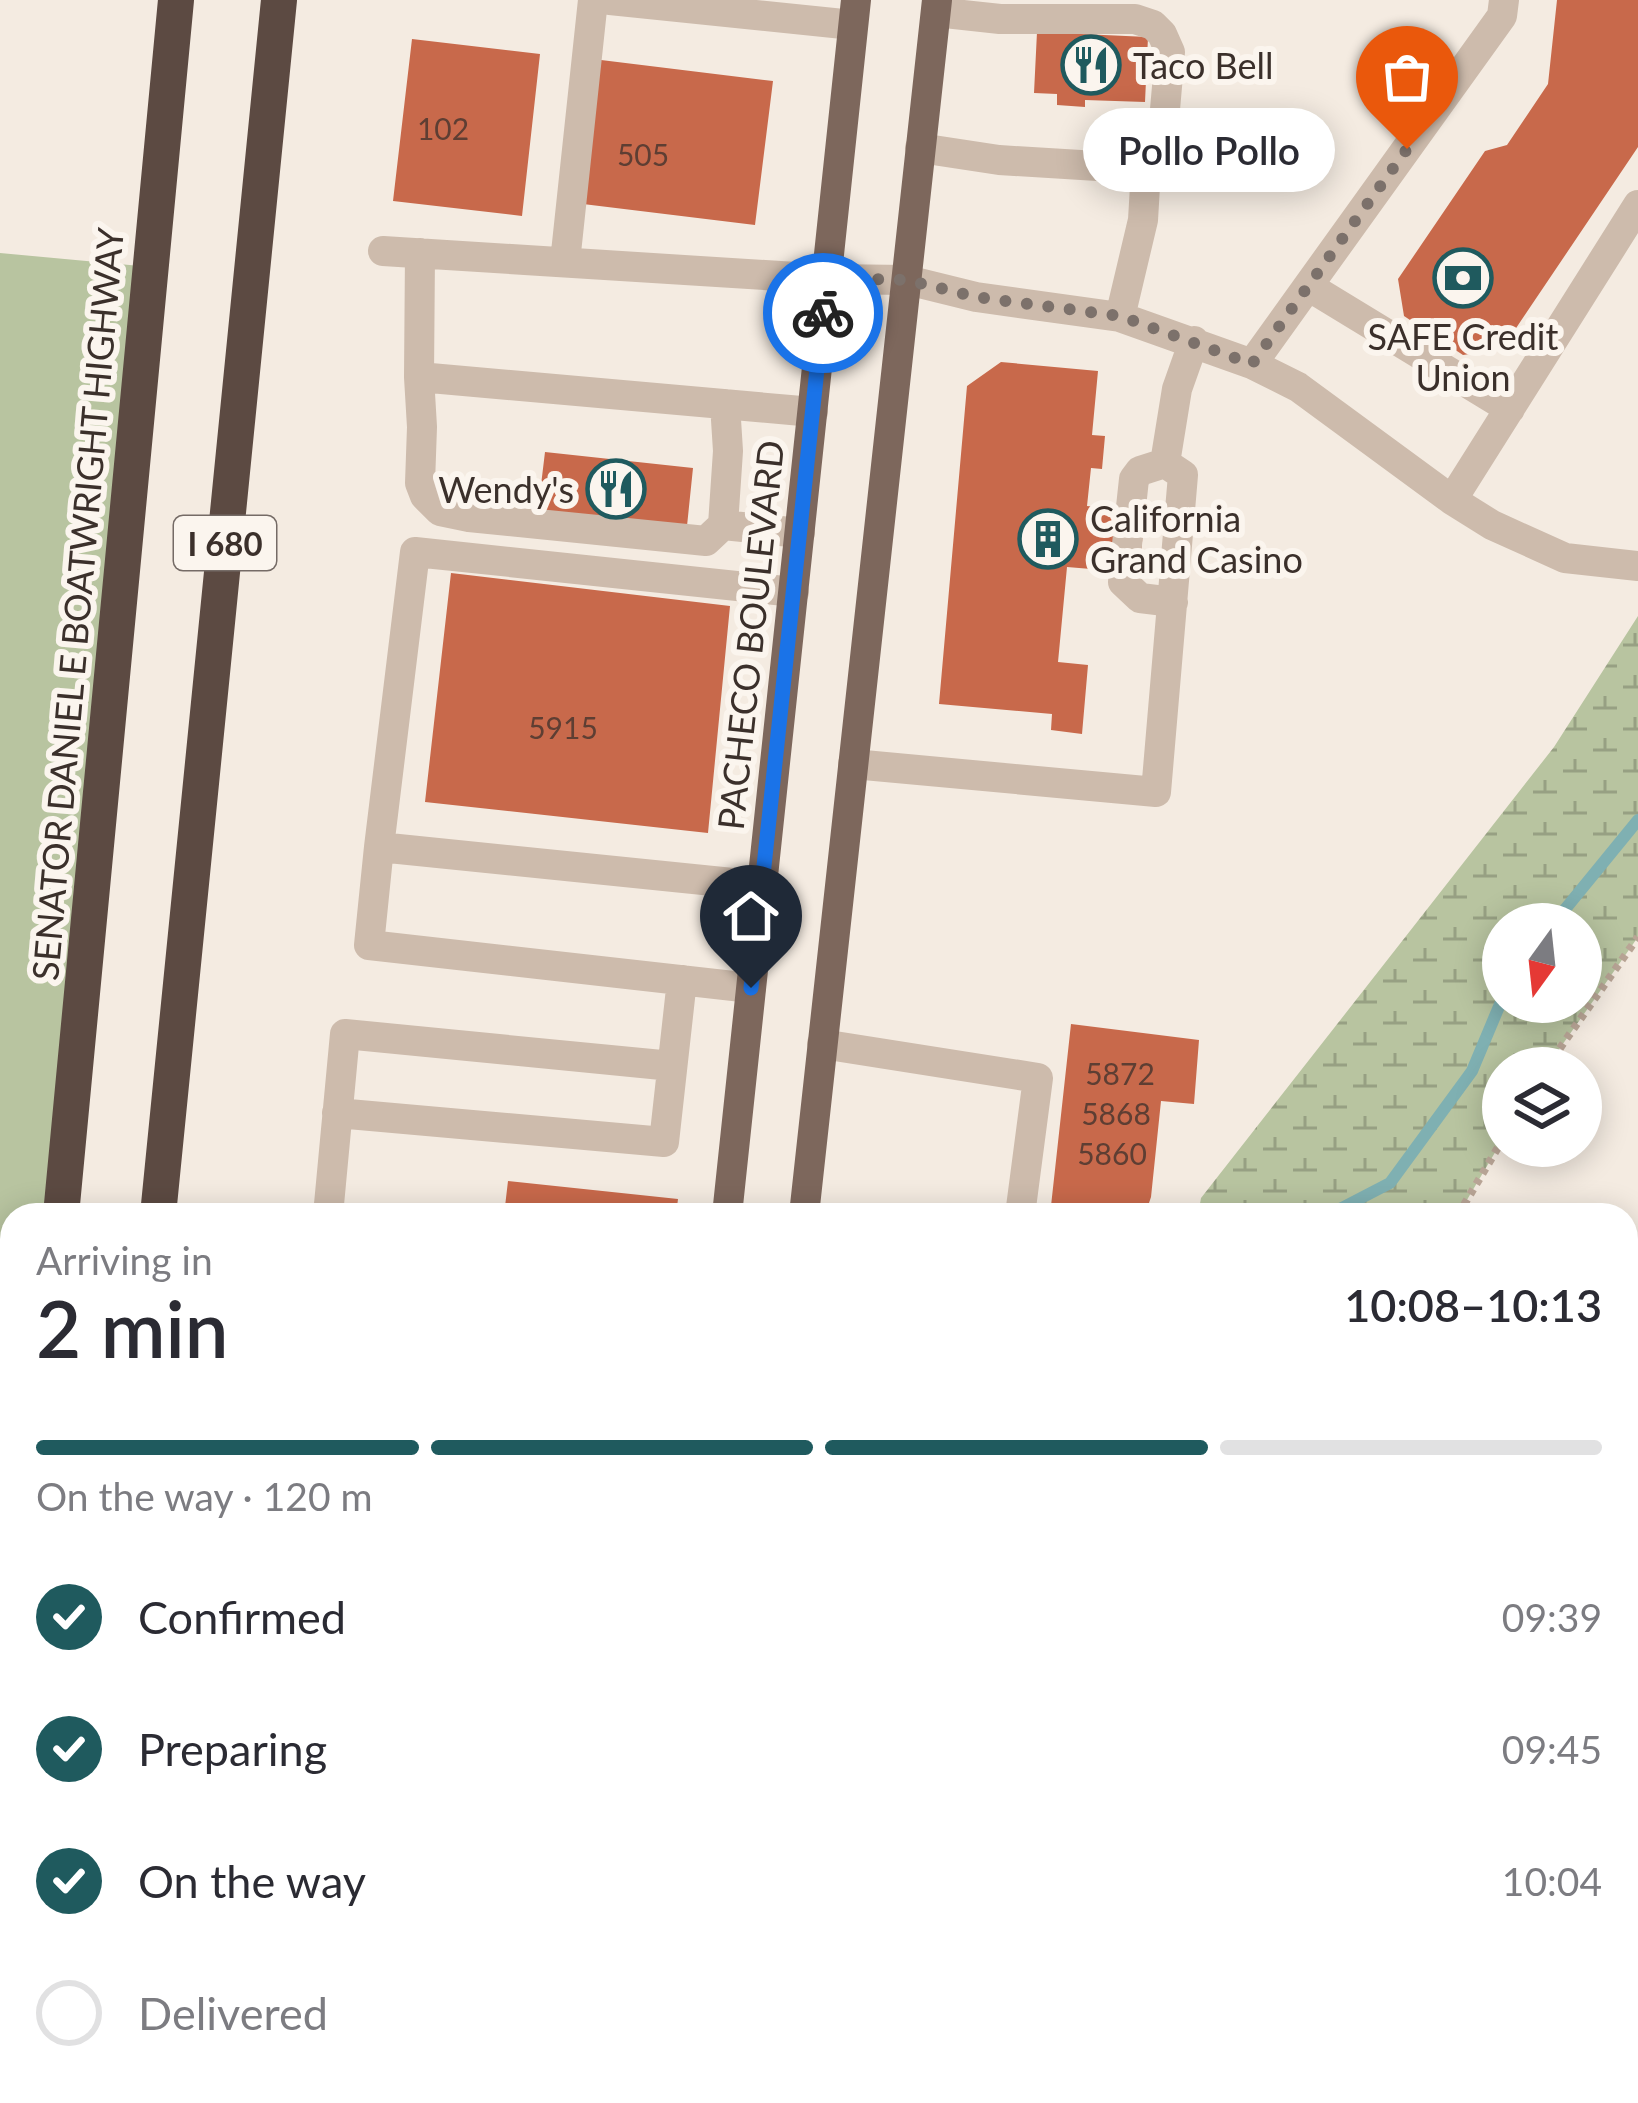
<!DOCTYPE html>
<html lang="en">
<head>
<meta charset="utf-8">
<style>
  body { margin:0; font-family:Lato,sans-serif; background:#f2f2f3; color:#2b2b33; height:100vh; display:flex; flex-direction:column; font-size:45px; white-space:nowrap }
  * { box-sizing:border-box; margin:0 }
  p { font-size:39px; color:#7c7c81 }
  .icon { flex:none; width:66px; height:66px; fill:none; stroke:currentColor; stroke-width:2; stroke-linecap:round; stroke-linejoin:round }
  .map { position:relative; flex:1; overflow:hidden }
  .side { position:absolute; left:0px; top:1203px; width:1638px; height:900px; display:flex; flex-direction:column; background:#fff; border-radius:36px 36px 0 0; box-shadow:0 6px 30px #0003 }
  .side>* { flex:none }
  .needle { width:78px; rotate:195deg }
  .buttons { position:absolute; left:1482px; top:903px; display:grid; gap:24px }
  .buttons a { display:grid; place-items:center; width:120px; height:120px; border-radius:50%; background:#fff; box-shadow:0 6px 30px #0003; font-size:60px }
  .pin { position:absolute; display:grid; place-items:center; width:102px; height:102px; color:#fff; margin:-123px -51px; border-radius:50% 50% 50% 0; rotate:-45deg; box-shadow:0 0 12px #0007 }
  .pin .icon { rotate:45deg }
  .courier { position:absolute; display:grid; place-items:center; width:120px; height:120px; margin:-60px; border:9px solid #1a73e8; border-radius:50%; background:#fff; color:#222; box-shadow:0 3px 15px #0007 }
  .bubble { position:absolute; height:84px; border-radius:42px; background:#fff; box-shadow:0 6px 30px #0003; font-size:39px; font-weight:600; line-height:84px; text-align:center }
  .head em { font-style:normal; font-weight:600 }
  .head div { display:flex; flex-direction:column-reverse }
  .head { display:flex; align-items:center; justify-content:space-between; height:204px; padding:0 36px }
  h1 { font-size:78px; font-weight:600; line-height:90px }
  .bar { display:grid; grid-template-columns:repeat(4,1fr); gap:18px 12px; align-content:center; height:144px; padding:0 36px }
  .bar i { height:15px; border-radius:9px; background:#e1e1e2 }
  .bar .on { background:#1f5a5e }
  .bar p { grid-column:span 4 }
  ol { padding:0 36px; list-style:none }
  li { display:flex; align-items:center; gap:36px; height:132px }
  li p { margin-inline-start:auto }
  li .icon { padding:12px; border-radius:50%; background:#1f5a5e; color:#fff; stroke-width:4 }
  li:last-child { color:#7c7c81 }
  li i { width:66px; height:66px; border:6px solid #e1e1e2; border-radius:50% }
  .map>svg:first-child { display:block }
  .green { fill:#b8c4a0 }
  .wetland { fill:url(#wetland-marsh); fill-rule:evenodd }
  .park { fill:url(#park-dots) }
  .lines { fill:none; stroke-linecap:round; stroke-linejoin:round }
  .stream { stroke:#7fb0b2; stroke-width:12 }
  .building { fill:#c8694b }
  .path { stroke:#b9a596; stroke-width:8; stroke-dasharray:6 6; stroke-linecap:butt }
  .minor { stroke:#cdbbac; stroke-width:30 }
  .major { stroke:#7d675c; stroke-width:30 }
  .highway { stroke:#5c4a42; stroke-width:36 }
  .done { stroke:#7c716b; stroke-width:12; stroke-dasharray:0 21.6 }
  .route { stroke:#1a73e8; stroke-width:15 }
  .labels { text-anchor:middle; dominant-baseline:central; stroke-width:12; stroke-linejoin:round; paint-order:stroke }
  .number-label { font-size:30px; fill:#5e3e33 }
  .shield { fill:#fbf5ee; stroke:#756b66; stroke-width:3 }
  .shield-label { font-size:33px; font-weight:bold; fill:#3b302b }
  .poi-label { font-size:36px; fill:#3b302b; stroke:#fbf5ee; text-anchor:start }
  .street-label { font-size:36px; fill:#3b302b; stroke:#fbf5ee }
</style>
</head>
<body>
<div class="map">
<svg width="1638" height="2103" viewBox="0 0 1638 2103">
  <defs>
    <pattern id="wetland-marsh" width="20" height="14" patternUnits="userSpaceOnUse" patternTransform="scale(3)"><rect width="20" height="14" fill="#b8c4a0"/><path d="M1 5h8M5 5V1M11 12h8M15 12V8" fill="none" stroke="#97a083"/></pattern>
    <pattern id="park-dots" width="8" height="8" patternUnits="userSpaceOnUse" patternTransform="scale(3)"><rect width="8" height="8" fill="#b8c4a0"/><path d="M2 2h.1M6 6h.1" fill="none" stroke="#97a083" stroke-width="1.8" stroke-linecap="round"/></pattern>
  </defs>
  <rect width="100%" height="100%" fill="#f4ebe1"/>
  <path class="green" d="M0,253L151,267L61,1215H12V1648L0,1751Z"/>
  <path class="wetland" d="M1638,616V937L1546,1068H1503V1139L1458,1215H1198L1201,1198L1554,747ZM1503,924H1581V1002H1503Z"/>
  <path class="park" d="M1074,2091H1364L1363,2103H1073Z"/>
  <g class="lines">
    <path class="stream" d="M1553,924L1638,820
      M1335,1215L1336,1211L1390,1183L1472,1071L1503,997
      M1153,2103L1154,2091"/>
  </g>
  <path class="building" d="M1557,0H1638V147L1502,349L1463,355L1404,316L1398,279L1485,151L1507,145L1548,84Z
    M1037,32L1148,37L1145,102L1085,100V107L1057,105V94L1034,93Z
    M412,39L540,54L522,216L393,201Z
    M601,60L773,81L755,225L583,204Z
    M1001,362L1098,371L1092,435L1105,436L1102,469L1091,468L1087,506L1145,512L1139,573L1067,567L1058,662L1088,665L1082,734L1051,730L1052,714L939,704L967,386Z
    M545,452L693,468L687,526L538,510Z
    M451,573L730,606L708,833L425,802Z
    M1071,1024L1199,1040L1194,1104L1161,1101L1151,1197L1145,1215H1050Z
    M508,1181L678,1199L676,1215H504Z
    M1633,1995H1638V2031H1634Z
    M272,2091H443L442,2103H271Z"/>
  <g class="lines">
    <path class="path" d="M1546,1068L1638,937
      M1458,1215L1503,1139
      M1075,2103L1076,2091
      M1325,2103L1326,2091"/>
    <path class="minor" d="M610,0L853,25
      M936,12L1000,19H1135L1153,25L1162,34L1170,52L1162,144L1146,169
      M920,148L999,160L1146,169L1143,220L1120,317
      M383,251L827,279L907,280L976,297L1120,317L1252,364L1298,387L1452,500L1492,525L1565,558L1638,566
      M420,253L419,377L813,412
      M565,262L593,0
      M1308,286L1502,16L1504,0
      M1252,364L1308,286L1510,409
      M419,377L422,427L420,483L425,496L440,511L469,517L706,541L723,525L728,451L725,404
      M1165,463L1140,471L1134,479L1123,582L1140,598L1173,602
      M1452,500L1638,205
      M723,525L800,533
      M853,764L1156,792L1183,475L1165,463L1177,389L1194,341
      M379,847L415,552L794,592
      M751,988L369,945L379,847L762,886
      M822,1044L1038,1078L1020,1215
      M337,1113L664,1142L682,980
      M328,1215L345,1034L672,1066
      M0,1254L12,1255
      M1626,1646L1638,1649
      M246,2103L248,2091
      M1389,2103L1390,2091"/>
    <path class="major" d="M727,1215L856,0
      M804,1215L937,0
      M672,2091L674,2103
      M752,2091L754,2103"/>
    <path class="highway" d="M61,1215L176,0
      M158,1215L279,0
      M0,1751L12,1648
      M66,2103L68,2091"/>
  </g>
  <g class="lines">
    <path class="done" d="M823,313L827,278L907,280L976,297L1120,316L1252,364L1407,149"/>
    <path class="route" d="M751,988L823,313"/>
  </g>
  <defs>
    <g id="restaurant-ring" transform="scale(3)"><circle r="9.5" fill="#fbf5ee" stroke="#1f5a5e" stroke-width="1.5"/><path d="M-5-6h1v4h1v-4h1v4h1v-4h1v5L-1.5 .5V6h-2V.5L-5-1ZM5-6V6H3V1.5H1.5Q1.5-4 5-6Z" fill="#1f5a5e"/></g>
    <g id="bank-ring" transform="scale(3)"><circle r="9.5" fill="#fbf5ee" stroke="#1f5a5e" stroke-width="1.5"/><path d="M-6-4H6V4H-6ZM0-2.3a2.3 2.3 0 1 0 0 4.6a2.3 2.3 0 1 0 0-4.6Z" fill="#1f5a5e"/></g>
    <g id="building-ring" transform="scale(3)"><circle r="9.5" fill="#fbf5ee" stroke="#1f5a5e" stroke-width="1.5"/><path d="M-4-6H4V6H1V3H-1V6H-4ZM-2.5-4.3h1.7v1.8h-1.7ZM.8-4.3h1.7v1.8H.8ZM-2.5-1h1.7V.8h-1.7ZM.8-1h1.7V.8H.8Z" fill="#1f5a5e"/></g>
  </defs>
  <g fill-rule="evenodd">
    <use href="#restaurant-ring" x="1091" y="65"/>
    <use href="#bank-ring" x="1463" y="278"/>
    <use href="#restaurant-ring" x="616" y="489"/>
    <use href="#building-ring" x="1048" y="539"/>
  </g>
  <g class="labels">
    <g class="number-label">
      <text x="443" y="128">102</text>
      <text x="643" y="154">505</text>
      <text x="563" y="727">5915</text>
      <text x="1120" y="1073">5872</text>
      <text x="1116" y="1113">5868</text>
      <text x="1112" y="1153">5860</text>
    </g>
    <rect class="shield" x="174" y="516" width="102" height="54" rx="9"/>
    <g class="shield-label">
      <text x="225" y="543">I 680</text>
    </g>
    <g class="poi-label">
      <text x="1133" y="65">Taco Bell</text>
      <text x="1463" y="336" text-anchor="middle">SAFE Credit<tspan x="1463" dy="41">Union</tspan></text>
      <text x="574" y="489" text-anchor="end">Wendy's</text>
      <text x="1090" y="518">California<tspan x="1090" dy="41">Grand Casino</tspan></text>
    </g>
    <g class="street-label">
      <text transform="translate(77 604) rotate(-85)">SENATOR DANIEL E BOATWRIGHT HIGHWAY</text>
      <text transform="translate(750 635) rotate(-84)">PACHECO BOULEVARD</text>
    </g>
  </g>
</svg>
<div class="buttons">
<a><svg class="needle" viewBox="-14 -14 28 28"><path d="M0-13l5 13h-10z" fill="#e53935"/><path d="M0 13l5-13h-10z" fill="#7c7c81"/></svg></a>
<a><svg class="icon" aria-label="layers" viewBox="0 0 24 24"><path d="M12 4l9 5-9 5-9-5zM3 14l9 5 9-5"/></svg></a>
</div>
<div class="pin" style="left:1407px;top:149px;background:#ea580c"><svg class="icon" aria-label="bag" viewBox="0 0 24 24"><path d="M5 8h14l-1 12H6zM9 8a3 3 0 0 1 6 0"/></svg></div>
<div class="pin" style="left:751px;top:988px;background:#1f2937"><svg class="icon" aria-label="home" viewBox="0 0 24 24"><path d="M3 11l9-7 9 7M6 9v11h12V9"/></svg></div>
<div class="courier" style="left:823px;top:313px"><svg class="icon" aria-label="bike" viewBox="0 0 24 24"><circle cx="6" cy="16" r="4"/><circle cx="18" cy="16" r="4"/><path d="M6 16l4-8h5l3 8M10 8l3 8H6M13 5h3"/></svg></div>
<div class="bubble" style="left:1083px;top:108px;width:252px">Pollo Pollo</div>
<section class="side">
<div class="head"><div><h1>2 min</h1><p>Arriving in</p></div><em>10:08–10:13</em></div>
<div class="bar"><i class="on"></i><i class="on"></i><i class="on"></i><i></i><p>On the way · 120 m</p></div>
<ol>
<li><svg class="icon" aria-label="check" viewBox="0 0 24 24"><path d="M5 12l5 5 9-10"/></svg>Confirmed<p>09:39</p></li>
<li><svg class="icon" aria-label="check" viewBox="0 0 24 24"><path d="M5 12l5 5 9-10"/></svg>Preparing<p>09:45</p></li>
<li><svg class="icon" aria-label="check" viewBox="0 0 24 24"><path d="M5 12l5 5 9-10"/></svg>On the way<p>10:04</p></li>
<li><i></i>Delivered</li>
</ol>
</section>
</div>
</body>
</html>
